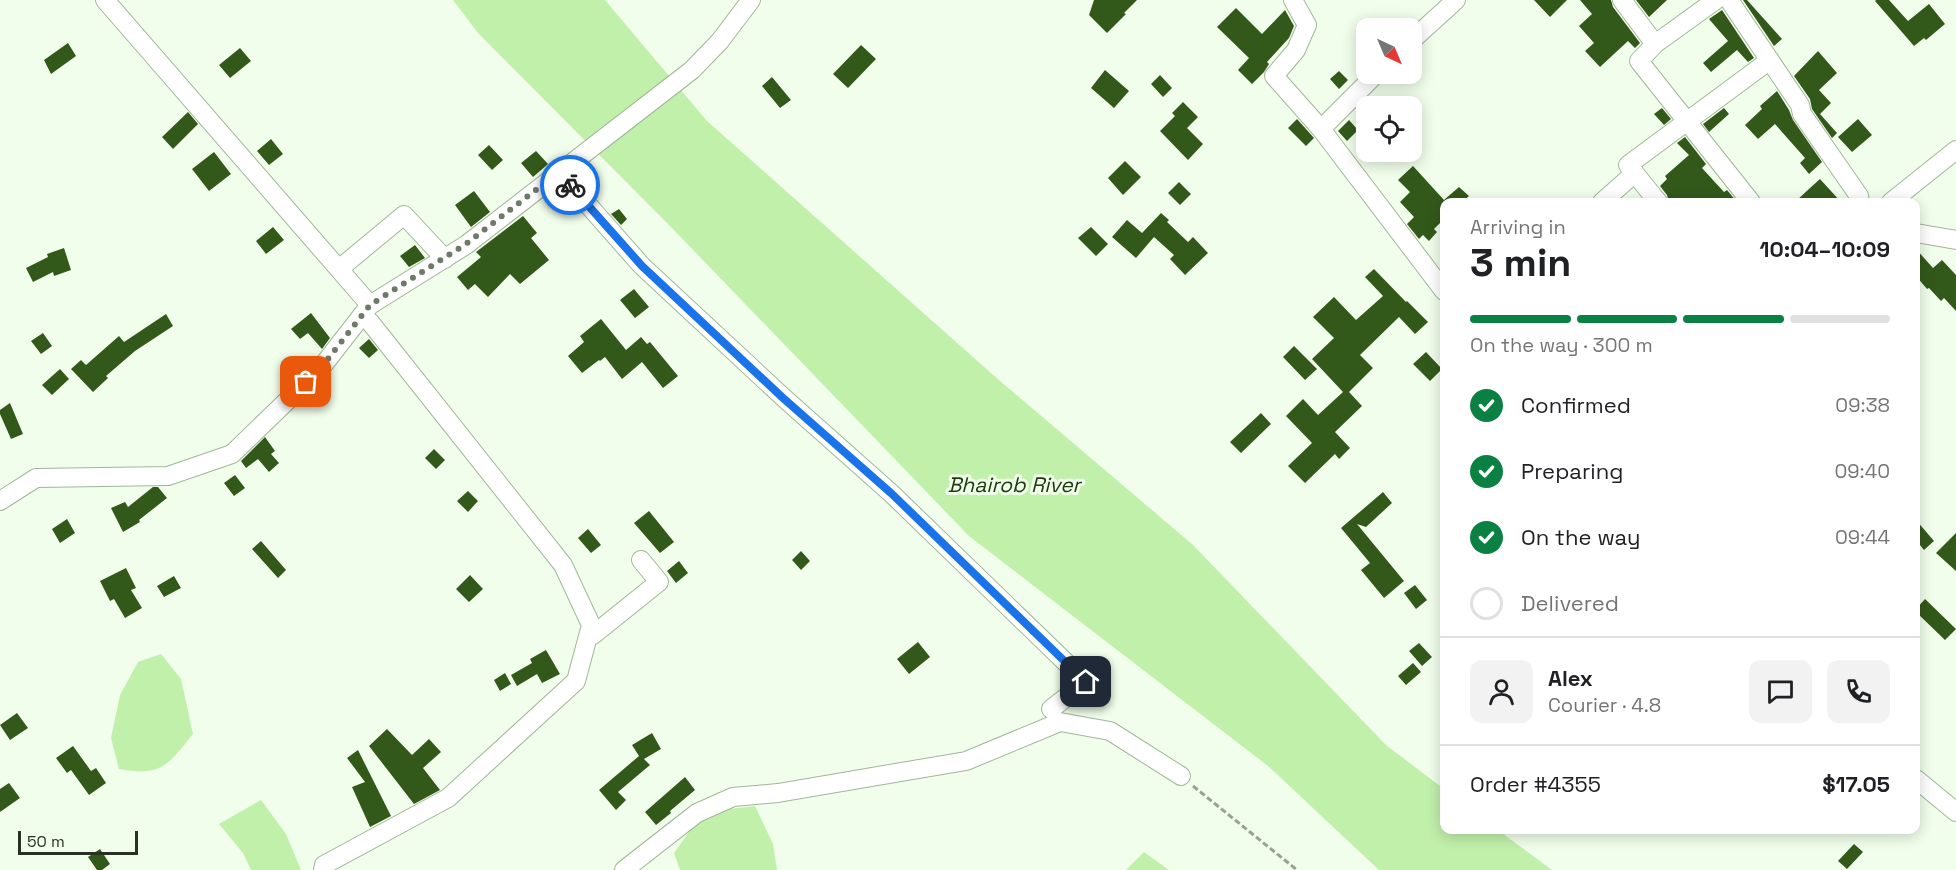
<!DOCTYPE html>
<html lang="en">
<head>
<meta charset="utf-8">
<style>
  body { margin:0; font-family:"Space Grotesk",sans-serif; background:#f2f2f2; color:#202124; height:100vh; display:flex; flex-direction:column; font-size:22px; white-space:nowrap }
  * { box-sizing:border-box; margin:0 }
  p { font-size:20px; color:#757577 }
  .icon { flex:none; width:33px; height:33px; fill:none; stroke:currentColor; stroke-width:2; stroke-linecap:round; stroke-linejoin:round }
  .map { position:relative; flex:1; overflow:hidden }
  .drawer { position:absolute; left:1440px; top:198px; width:480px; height:636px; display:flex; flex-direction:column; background:#fff; border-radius:12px; box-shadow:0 3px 15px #0003 }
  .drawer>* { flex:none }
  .needle { width:39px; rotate:136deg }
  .controls { position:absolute; left:1356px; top:18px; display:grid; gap:12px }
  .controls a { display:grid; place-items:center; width:66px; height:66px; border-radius:12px; background:#fff; box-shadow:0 3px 15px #0003; font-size:30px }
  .scale { position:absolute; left:18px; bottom:15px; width:120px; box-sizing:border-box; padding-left:6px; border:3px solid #293125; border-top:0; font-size:16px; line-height:21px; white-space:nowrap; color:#293125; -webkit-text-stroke:4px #f1feeb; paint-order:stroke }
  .pin { position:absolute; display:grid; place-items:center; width:51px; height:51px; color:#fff; margin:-26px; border-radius:12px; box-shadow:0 3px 9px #0006 }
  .courier { position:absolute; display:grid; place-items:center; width:60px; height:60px; margin:-30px; border:4px solid #1a73e8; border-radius:50%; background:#fff; color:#222; box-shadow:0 2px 8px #0007 }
  .summary em { font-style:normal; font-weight:700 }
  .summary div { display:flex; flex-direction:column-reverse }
  .summary { display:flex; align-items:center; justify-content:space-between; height:102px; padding:0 30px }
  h1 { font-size:39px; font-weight:700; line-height:45px }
  .bar { display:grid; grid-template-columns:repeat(4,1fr); gap:9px 6px; align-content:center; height:72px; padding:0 30px }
  .bar i { height:8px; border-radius:4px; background:#e0e0e0 }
  .bar .current { background:#0b8043 }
  .bar p { grid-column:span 4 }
  .line { display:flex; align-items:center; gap:15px; padding:0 30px; border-top:2px solid #e0e0e0 }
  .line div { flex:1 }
  .round { display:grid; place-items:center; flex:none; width:63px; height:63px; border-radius:12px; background:#f2f2f2 }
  ol { padding:0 30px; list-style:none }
  li { display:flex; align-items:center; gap:18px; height:66px }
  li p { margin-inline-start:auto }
  li .icon { padding:6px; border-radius:50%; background:#0b8043; color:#fff; stroke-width:4 }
  li:last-child { color:#757577 }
  li i { width:33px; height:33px; border:3px solid #e0e0e0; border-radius:50% }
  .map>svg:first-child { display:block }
  .water { fill:#c1f0ab }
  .building { fill:#32591a }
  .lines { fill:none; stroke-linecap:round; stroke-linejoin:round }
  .street-casing { stroke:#a1b698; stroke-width:20 }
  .path { stroke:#97a292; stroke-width:3; stroke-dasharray:6 3; stroke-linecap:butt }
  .street { stroke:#fff; stroke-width:18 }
  .done { stroke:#6f796a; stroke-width:6; stroke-dasharray:0 10.8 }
  .route { stroke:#1a73e8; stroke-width:8 }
  .labels { text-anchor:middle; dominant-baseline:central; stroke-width:6; stroke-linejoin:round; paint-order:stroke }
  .water-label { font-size:21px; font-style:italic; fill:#1e3a0c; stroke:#f1feeb }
</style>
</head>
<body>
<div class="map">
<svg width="1956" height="870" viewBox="0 0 1956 870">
  <rect width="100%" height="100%" fill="#f1feeb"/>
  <path class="water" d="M453,0H605L707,121L1000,381L1192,544L1386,745L1444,789V830H1498L1552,870H1379L1268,766L969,536L671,227L478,33Z
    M161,654L181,679L193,734C168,765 161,777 119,769L111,738L120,695L138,662Z
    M261,800L286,834L301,870H251L243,853L219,824Z
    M755,806L773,844L777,870H680L674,853L693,826L720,810Z
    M1144,852L1169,870H1126Z"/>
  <path class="building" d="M1094,0H1137L1124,13L1126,14L1107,33L1089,15Z
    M1534,0H1567L1550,17Z
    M1580,0H1611L1613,7L1640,43L1635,48L1628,41L1600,67L1585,51L1594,43L1579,26L1592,14Z
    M1636,0H1667L1649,17Z
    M1743,0H1747L1782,39L1774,46Z
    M1876,0H1889L1908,21L1929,4L1945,24L1926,40L1924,38L1914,46L1875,1Z
    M1236,8L1262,34L1285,10L1294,26L1289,38L1267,62L1269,64L1264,72L1252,84L1238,70L1249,58L1217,27Z
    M1722,10L1754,58L1748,62L1737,50L1711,72L1703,63L1728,41L1709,19Z
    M68,43L76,56L51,74L44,60Z
    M861,45L876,59L848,88L833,74Z
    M240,48L251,61L230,78L219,65Z
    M1818,51L1837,73L1819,90L1831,103L1820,114L1837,133L1832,138L1812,109L1810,99L1794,76Z
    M1105,70L1129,91L1114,108L1091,88Z
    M1339,71L1348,80L1339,89L1330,79Z
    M1160,75L1172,88L1163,97L1151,84Z
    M772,77L791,100L780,108L762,86Z
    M1777,91L1789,110L1793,120L1822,162L1809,174L1800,163L1805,158L1775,124L1758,139L1745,125L1762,109L1760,106Z
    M1183,102L1198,117L1187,128L1203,144L1188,160L1160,131L1175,116L1172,113Z
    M1662,108L1671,119L1664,125L1654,114Z
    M1724,108L1729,114L1709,132L1703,124Z
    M188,112L198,124L173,149L162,137Z
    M1297,119L1314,138L1306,146L1288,128Z
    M1858,119L1872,135L1852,152L1838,137Z
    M1349,120L1358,130L1347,141L1338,131Z
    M1685,137L1706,164L1702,168L1724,192L1727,190L1737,202H1669L1667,195L1660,186L1667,179L1665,176L1689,155L1677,143Z
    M271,139L283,154L269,165L257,151Z
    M489,145L503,160L492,170L478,155Z
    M536,151L548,164L533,177L521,163Z
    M214,152L231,174L209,191L192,169Z
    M1125,161L1141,177L1123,195L1108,178Z
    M1413,166L1444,200L1459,187L1469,196L1462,202H1444V219L1434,229L1437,232L1429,241L1423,235L1419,239L1407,224L1414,217L1400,202L1410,192L1398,180Z
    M1820,179L1841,202H1795L1810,188Z
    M1179,182L1191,194L1180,205L1168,193Z
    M474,191L490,212L471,227L455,205Z
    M619,209L627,219L621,225L611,214Z
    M1161,213L1169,220L1167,222L1188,242L1193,237L1208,253L1185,275L1170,259L1174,255L1154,237L1136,258L1112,237L1127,220L1142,233Z
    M523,216L537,233L531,238L549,260L520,284L510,274L488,297L475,284L468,290L457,277L481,257L476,252Z
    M273,227L284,240L266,254L256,241Z
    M1091,227L1108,244L1096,256L1078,238Z
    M415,245L425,258L409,267L400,256Z
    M64,248L71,270L54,276L53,272L33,282L26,268L48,257L47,254Z
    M1916,249L1933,268L1942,260L1956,275V311L1944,298L1941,301L1929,288L1927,289L1916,276Z
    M1374,269L1406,302L1407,301L1428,322L1415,334L1399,317L1360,355L1373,368L1349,392L1362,406L1335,432L1350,448L1339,459L1335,454L1305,483L1288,466L1312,443L1286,416L1303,399L1318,415L1343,392L1312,359L1334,338L1313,317L1334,297L1356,320L1383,296L1365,277Z
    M634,289L649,307L635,318L620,300Z
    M311,313L330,338L322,349L308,333L300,339L291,329Z
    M166,314L173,326L135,351L106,376L108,378L93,392L71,369L81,360L86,365L119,336L124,342Z
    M601,319L626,350L641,337L647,344L650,342L678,376L663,388L642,362L622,379L605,357L600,361L599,360L582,373L568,356L584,342L580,336Z
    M43,333L52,346L41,354L31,341Z
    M369,339L378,350L369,358L359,348Z
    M1294,346L1317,369L1305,380L1283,357Z
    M1426,352L1442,369L1430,381L1413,364Z
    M60,369L69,379L52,395L42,385Z
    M10,403L23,434L11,439L0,414V410Z
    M1261,413L1271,424L1241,453L1230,442Z
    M265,437L275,451L271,454L279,463L269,472L258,459L246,468L241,461Z
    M434,449L445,460L436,469L425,458Z
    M235,475L245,488L234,496L224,483Z
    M153,487H158L167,498L139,520L140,522L123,532L111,508L125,502L128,507Z
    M468,491L478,501L468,512L457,501Z
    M1383,492L1392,503L1366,527L1357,524L1404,581L1384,598L1361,570L1370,563L1341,528Z
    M649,511L674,542L660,553L634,523Z
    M67,519L75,533L60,543L52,529Z
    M1916,520L1934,541L1924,550L1916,540Z
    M588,529L601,545L591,553L578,538Z
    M1956,533V571L1936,553Z
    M261,541L286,570L278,578L252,549Z
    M801,551L810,561L801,570L792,560Z
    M679,561L688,573L676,583L667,571Z
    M126,568L136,588L131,590L142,608L125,618L114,599L110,601L100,581Z
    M470,575L483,589L469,602L456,589Z
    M174,576L181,588L164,597L157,586Z
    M1415,585L1427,600L1416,609L1404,593Z
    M1925,599L1956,629L1945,640L1916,612V609Z
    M918,642L930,657L909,674L897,659Z
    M1419,643L1432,657L1422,666L1409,651Z
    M546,650L560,674L542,683L537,674L517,686L511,675L532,663L530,659Z
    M1413,663L1421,672L1406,685L1398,676Z
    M505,673L511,684L500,691L494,680Z
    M17,713L28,728L10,740L0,725Z
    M387,729L412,755L429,739L441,752L423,768L440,790L414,804L369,746Z
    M652,733L661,749L644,759L650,765L618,792L626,800L616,810L599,790L639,756L632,745Z
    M73,746L91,771L96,768L106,783L89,795L71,770L67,773L56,758Z
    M358,750L391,816L370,827L352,787L365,782L347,758Z
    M685,777L695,790L670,811L671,813L656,825L645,812Z
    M9,783L20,798L0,812V789Z
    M1854,844L1863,852L1847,869L1838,861Z
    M100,849L110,864L102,870H97L88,857Z"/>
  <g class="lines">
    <g class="street-casing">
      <path id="street" d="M105,0L370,305
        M1293,0L1307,25L1296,50L1274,76L1321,129L1376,74
        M1622,0L1655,44
        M1716,0L1655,44L1639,61L1751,202
        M1729,0L1800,105L1802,114L1859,196L1860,202
        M1412,40L1456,0
        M1321,129L1444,291
        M559,172L642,266L784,398L892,494L1086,682L1051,709
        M1602,202L1635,173
        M1658,202L1628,165L1770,60
        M1891,202L1956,150
        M1916,233L1956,240
        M339,269L404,215L445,259
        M0,501L36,478L168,476L232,454L321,368L370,305L466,245L692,70L720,41L751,0
        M593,635L659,582L641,560
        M1916,779L1956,812
        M323,870L324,865L448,798L576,681L591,625L563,565L370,322
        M624,870L697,813L733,797L778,793L966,761L1060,722L1110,731L1181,776"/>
    </g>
    <path class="path" d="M1193,786L1297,870"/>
    <use href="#street" class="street"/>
  </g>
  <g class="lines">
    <path class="done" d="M306,382L321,368L370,305L466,244L559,172L570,185"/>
    <path class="route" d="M570,185L642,266L783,398L892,494L1086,682"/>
  </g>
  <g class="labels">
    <g class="water-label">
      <text x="1014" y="484">Bhairob River</text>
    </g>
  </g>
</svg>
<div class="controls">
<a><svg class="needle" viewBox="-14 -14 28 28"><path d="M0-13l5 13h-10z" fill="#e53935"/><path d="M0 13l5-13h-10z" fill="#757577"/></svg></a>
<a><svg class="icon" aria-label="locate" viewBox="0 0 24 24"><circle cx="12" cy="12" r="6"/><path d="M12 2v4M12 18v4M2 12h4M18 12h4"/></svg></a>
</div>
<div class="scale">50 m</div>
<div class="pin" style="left:306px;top:382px;background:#ea580c"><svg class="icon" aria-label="bag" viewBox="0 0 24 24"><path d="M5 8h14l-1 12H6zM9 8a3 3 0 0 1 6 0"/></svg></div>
<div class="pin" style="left:1086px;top:682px;background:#1f2937"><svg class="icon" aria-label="home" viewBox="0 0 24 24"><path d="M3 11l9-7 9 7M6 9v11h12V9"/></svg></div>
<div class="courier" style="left:570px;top:185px"><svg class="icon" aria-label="bike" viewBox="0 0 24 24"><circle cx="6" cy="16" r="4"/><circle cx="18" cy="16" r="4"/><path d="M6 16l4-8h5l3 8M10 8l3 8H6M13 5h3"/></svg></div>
<section class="drawer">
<div class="summary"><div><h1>3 min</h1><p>Arriving in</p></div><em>10:04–10:09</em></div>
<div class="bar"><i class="current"></i><i class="current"></i><i class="current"></i><i></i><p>On the way · 300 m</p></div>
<ol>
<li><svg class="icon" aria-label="check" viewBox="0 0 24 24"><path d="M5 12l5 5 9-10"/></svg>Confirmed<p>09:38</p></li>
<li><svg class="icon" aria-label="check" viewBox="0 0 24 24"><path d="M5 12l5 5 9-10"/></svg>Preparing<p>09:40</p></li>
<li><svg class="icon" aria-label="check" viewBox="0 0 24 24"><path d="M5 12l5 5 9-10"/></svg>On the way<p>09:44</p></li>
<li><i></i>Delivered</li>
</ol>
<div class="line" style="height:108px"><a class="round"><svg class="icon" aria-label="person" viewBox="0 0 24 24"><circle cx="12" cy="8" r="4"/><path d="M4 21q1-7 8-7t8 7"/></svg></a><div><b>Alex</b><p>Courier · 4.8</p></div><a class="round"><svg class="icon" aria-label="chat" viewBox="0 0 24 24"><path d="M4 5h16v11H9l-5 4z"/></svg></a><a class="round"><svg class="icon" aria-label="phone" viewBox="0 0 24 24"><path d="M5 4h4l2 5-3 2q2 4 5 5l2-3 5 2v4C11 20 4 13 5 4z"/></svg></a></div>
<div class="line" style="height:78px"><div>Order #4355</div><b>$17.05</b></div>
</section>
</div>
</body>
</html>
